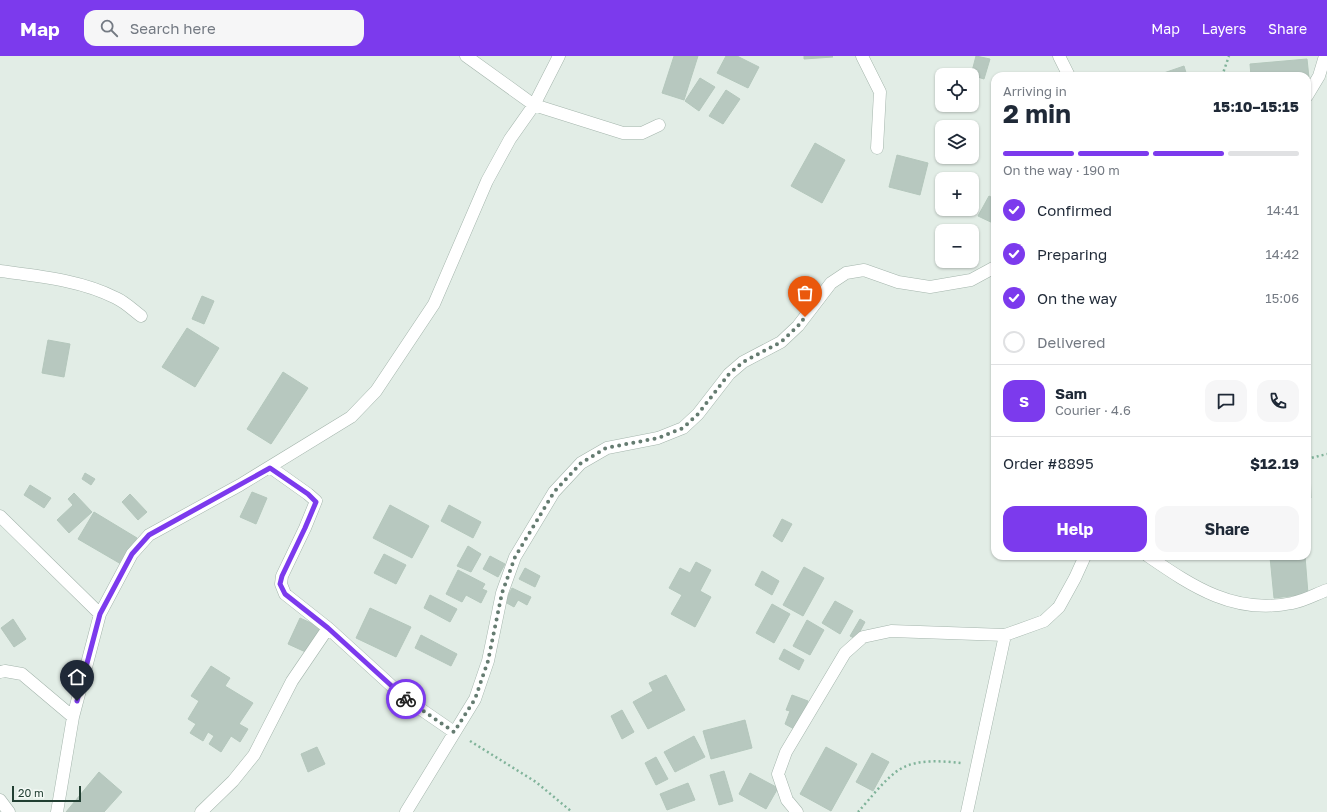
<!DOCTYPE html>
<html lang="en">
<head>
<meta charset="utf-8">
<style>
  body { margin:0; font-family:"Golos Text",sans-serif; background:#f6f6f7; color:#1f2937; height:100vh; display:flex; flex-direction:column; font-size:15px; white-space:nowrap }
  * { box-sizing:border-box; margin:0 }
  p { font-size:13px; color:#747a83 }
  .icon { flex:none; width:22px; height:22px; fill:none; stroke:currentColor; stroke-width:2; stroke-linecap:round; stroke-linejoin:round }
  .map { position:relative; flex:1; overflow:hidden }
  .panel { position:absolute; left:991px; top:16px; width:320px; height:488px; display:flex; flex-direction:column; background:#fff; border-radius:12px; box-shadow:0 1px 3px #0004 }
  .panel>* { flex:none }
  .fabs { position:absolute; left:935px; top:12px; display:grid; gap:8px }
  .fabs a { display:grid; place-items:center; width:44px; height:44px; border-radius:8px; background:#fff; box-shadow:0 1px 3px #0004; font-size:20px }
  .scale { position:absolute; left:12px; bottom:10px; width:69px; box-sizing:border-box; padding-left:4px; border:2px solid #213f32; border-top:0; font-size:11px; line-height:14px; white-space:nowrap; color:#213f32; -webkit-text-stroke:3px #f3f9f5; paint-order:stroke }
  .pin { position:absolute; display:grid; place-items:center; width:34px; height:34px; color:#fff; margin:-41px -17px; border-radius:50% 50% 50% 0; rotate:-45deg; box-shadow:0 0 4px #0007 }
  .pin .icon { rotate:45deg }
  .courier { position:absolute; display:grid; place-items:center; width:40px; height:40px; margin:-20px; border:3px solid #7c3aed; border-radius:50%; background:#fff; color:#222; box-shadow:0 1px 5px #0007 }
  .head em { font-style:normal; font-weight:700 }
  .head div { display:flex; flex-direction:column-reverse }
  .head { display:flex; align-items:center; justify-content:space-between; height:68px; padding:0 12px }
  h1 { font-size:26px; font-weight:700; line-height:30px }
  .bar { display:grid; grid-template-columns:repeat(4,1fr); gap:6px 4px; align-content:center; height:48px; padding:0 12px }
  .bar i { height:5px; border-radius:3px; background:#e0e1e3 }
  .bar .active { background:#7c3aed }
  .bar p { grid-column:span 4 }
  .line { display:flex; align-items:center; gap:10px; padding:0 12px; border-top:1px solid #e0e1e3 }
  .line div { flex:1 }
  .round { display:grid; place-items:center; flex:none; width:42px; height:42px; border-radius:12px; background:#f6f6f7 }
  ol { padding:0 12px; list-style:none }
  li { display:flex; align-items:center; gap:12px; height:44px }
  li p { margin-inline-start:auto }
  li .icon { padding:4px; border-radius:50%; background:#7c3aed; color:#fff; stroke-width:4 }
  li:last-child { color:#747a83 }
  li i { width:22px; height:22px; border:2px solid #e0e1e3; border-radius:50% }
  .primary-button { display:flex; gap:8px; margin-top:auto; padding:8px 12px }
  .primary-button a { flex:1; height:46px; border-radius:12px; background:#7c3aed; color:#fff; font-size:16px; font-weight:700; line-height:46px; text-align:center }
  .primary-button a+a { background:#f6f6f7; color:#1f2937 }
  header { display:flex; align-items:center; gap:24px; box-sizing:border-box; height:56px; padding:0 20px; background:#7c3aed; color:#fff }
  header strong { font-size:19px }
  nav { display:flex; gap:22px; margin-inline-start:auto; font-size:14px }
  .search { width:280px; height:36px; background:#f6f6f7; display:flex; align-items:center; gap:10px; box-sizing:border-box; padding:0 14px; border-radius:12px; color:#747a83; font-size:15px }
  .map>svg:first-child { display:block }
  .building { fill:#b7c8bf; stroke:#b4c7bc }
  .lines { fill:none; stroke-linecap:round; stroke-linejoin:round }
  .minor-casing { stroke:#a4b5ac; stroke-width:13 }
  .path { stroke:#80b39a; stroke-width:2.5; stroke-dasharray:2 3; stroke-linecap:butt }
  .minor { stroke:#fff; stroke-width:12 }
  .done { stroke:#657c71; stroke-width:4; stroke-dasharray:0 7.2 }
  .route { stroke:#7c3aed; stroke-width:5 }
</style>
</head>
<body>
<header>
<strong>Map</strong>
<div class="search"><svg class="icon" aria-label="search" viewBox="0 0 24 24"><circle cx="10" cy="10" r="6"/><path d="M15 15l6 6"/></svg>Search here</div>
<nav><a>Map</a><a>Layers</a><a>Share</a></nav>
</header>
<div class="map">
<svg width="1327" height="756" viewBox="0 0 1327 756">
  <rect width="100%" height="100%" fill="#e2ede6"/>
  <path class="building" d="M674,0H698L684,44L662,37Z
    M726,0H737L759,11L748,32L717,17Z
    M804,0H832L833,1L804,3Z
    M976,0L990,3L984,23L971,19Z
    M1307,3L1310,31L1307,32V20H1251L1250,8Z
    M1184,10L1187,20H1155Z
    M700,22L715,31L699,55L685,45Z
    M726,34L740,43L723,68L709,60Z
    M815,87L845,104L822,147L791,130Z
    M897,99L928,107L920,139L889,131Z
    M989,140L995,143V168L978,160Z
    M202,240L214,245L204,268L192,263Z
    M187,272L219,292L195,331L162,311Z
    M48,284L70,288L64,321L42,317Z
    M283,316L308,332L271,388L247,373Z
    M1307,413H1310L1311,442H1307Z
    M85,417L95,423L91,429L82,423Z
    M30,429L51,442L44,452L24,439Z
    M252,436L267,442L256,468L240,461Z
    M74,437L92,456L69,477L57,464L73,449L68,443Z
    M130,438L147,456L138,464L122,446Z
    M390,449L429,470L412,502L373,482Z
    M449,449L481,466L473,482L441,465Z
    M94,456L137,482L121,508L78,483Z
    M782,463L792,468L782,486L773,480Z
    M468,490L481,498L471,516L457,510Z
    M384,498L406,509L396,528L374,517Z
    M490,500L505,508L498,521L483,513Z
    M1282,500H1305L1308,538L1274,542L1270,501Z
    M696,506L711,514L700,535L711,541L695,571L671,558L682,539L669,532L680,512L690,517Z
    M804,511L824,522L803,560L783,549Z
    M525,512L540,520L535,531L519,523Z
    M458,514L485,528L482,533L487,535L481,547L466,539L462,546L446,538Z
    M762,515L779,525L772,539L755,529Z
    M512,532L531,541L527,549L518,544L514,551L505,546Z
    M430,539L457,553L450,566L424,552Z
    M835,545L853,555L840,578L822,567Z
    M772,548L790,558L774,587L756,577Z
    M370,552L411,571L396,601L356,582Z
    M300,562L322,572L310,598L288,588Z
    M13,563L26,583L14,591L1,572Z
    M860,563L865,566L856,583L850,580Z
    M807,564L824,574L810,599L793,590Z
    M421,579L457,598L451,610L415,592Z
    M784,593L804,604L799,614L779,603Z
    M211,610L230,622L225,630L253,647L239,668L248,673L240,686L231,680L221,696L209,688L214,680L208,676L203,685L190,677L196,668L188,663L199,645L191,640Z
    M666,619L685,654L648,673L633,646L653,635L649,627Z
    M792,639L808,645L796,674L785,668L790,655L786,654Z
    M622,654L634,676L622,683L611,660Z
    M745,664L752,692L711,703L703,675Z
    M694,680L705,701L675,716L664,696Z
    M317,691L325,708L308,716L301,698Z
    M826,691L857,708L831,755L800,738Z
    M872,697L889,706L873,735L856,726Z
    M656,701L668,723L656,729L645,707Z
    M724,715L733,745L719,749L710,719Z
    M99,716L122,736L104,756H66Z
    M750,717L778,732L766,753L739,738Z
    M688,727L695,744L667,754L660,738Z"/>
  <g class="lines">
    <g class="minor-casing">
      <path id="minor" d="M466,0L534,49L623,77H642L659,69
        M862,0L880,36L877,92
        M1059,0L1069,20
        M1307,40L1319,20L1325,0
        M0,215C38,220 81,224 116,242C125,246 133,254 141,260
        M270,411L308,438L316,445L305,472L282,520L281,528L285,538L328,572L406,643L454,676
        M0,460L100,558
        M1148,500C1193,531 1235,559 1292,547C1304,545 1316,538 1327,534
        M0,616L5,615L22,618L73,661
        M0,744L9,756
        M57,756L73,661L100,558L132,498L149,479L240,429L351,361L376,335L434,248L487,125L510,83L534,49L559,0
        M201,756L233,725L254,699L292,625L328,572
        M406,756L475,643L488,605L502,537L515,501L554,436L581,407L607,392L658,382L683,372L698,358L729,318L743,306L781,286L798,270L831,227L846,217L864,214L898,226L930,231L971,224L995,211
        M797,756L787,744L778,718L786,696L845,597L863,581L891,575L1005,579L1044,565L1059,551L1075,522L1085,500
        M967,756L1005,579"/>
    </g>
    <path class="path" d="M1222,20L1229,0
      M1307,403L1327,398
      M470,685L536,726L572,756
      M858,756C870,743 887,720 902,712C919,703 942,705 961,707"/>
    <use href="#minor" class="minor"/>
  </g>
  <g class="lines">
    <path class="done" d="M406,643L454,676L475,643L488,605L502,537L515,501L554,436L581,407L606,392L658,382L683,372L698,358L729,318L743,306L781,286L798,270L805,261"/>
    <path class="route" d="M77,645L100,558L132,498L149,479L270,412L308,438L316,446L305,472L282,520L280,528L285,538L328,572L406,643"/>
  </g>
</svg>
<div class="fabs">
<a><svg class="icon" aria-label="locate" viewBox="0 0 24 24"><circle cx="12" cy="12" r="6"/><path d="M12 2v4M12 18v4M2 12h4M18 12h4"/></svg></a>
<a><svg class="icon" aria-label="layers" viewBox="0 0 24 24"><path d="M12 4l9 5-9 5-9-5zM3 14l9 5 9-5"/></svg></a>
<a>+</a>
<a>−</a>
</div>
<div class="scale">20 m</div>
<div class="pin" style="left:805px;top:261px;background:#ea580c"><svg class="icon" aria-label="bag" viewBox="0 0 24 24"><path d="M5 8h14l-1 12H6zM9 8a3 3 0 0 1 6 0"/></svg></div>
<div class="pin" style="left:77px;top:645px;background:#1f2937"><svg class="icon" aria-label="home" viewBox="0 0 24 24"><path d="M3 11l9-7 9 7M6 9v11h12V9"/></svg></div>
<div class="courier" style="left:406px;top:643px"><svg class="icon" aria-label="bike" viewBox="0 0 24 24"><circle cx="6" cy="16" r="4"/><circle cx="18" cy="16" r="4"/><path d="M6 16l4-8h5l3 8M10 8l3 8H6M13 5h3"/></svg></div>
<section class="panel">
<div class="head"><div><h1>2 min</h1><p>Arriving in</p></div><em>15:10–15:15</em></div>
<div class="bar"><i class="active"></i><i class="active"></i><i class="active"></i><i></i><p>On the way · 190 m</p></div>
<ol>
<li><svg class="icon" aria-label="check" viewBox="0 0 24 24"><path d="M5 12l5 5 9-10"/></svg>Confirmed<p>14:41</p></li>
<li><svg class="icon" aria-label="check" viewBox="0 0 24 24"><path d="M5 12l5 5 9-10"/></svg>Preparing<p>14:42</p></li>
<li><svg class="icon" aria-label="check" viewBox="0 0 24 24"><path d="M5 12l5 5 9-10"/></svg>On the way<p>15:06</p></li>
<li><i></i>Delivered</li>
</ol>
<div class="line" style="height:72px"><b class="round" style="background:#7c3aed;color:#fff">S</b><div><b>Sam</b><p>Courier · 4.6</p></div><a class="round"><svg class="icon" aria-label="chat" viewBox="0 0 24 24"><path d="M4 5h16v11H9l-5 4z"/></svg></a><a class="round"><svg class="icon" aria-label="phone" viewBox="0 0 24 24"><path d="M5 4h4l2 5-3 2q2 4 5 5l2-3 5 2v4C11 20 4 13 5 4z"/></svg></a></div>
<div class="line" style="height:52px"><div>Order #8895</div><b>$12.19</b></div>
<div class="primary-button"><a>Help</a><a>Share</a></div>
</section>
</div>
</body>
</html>
